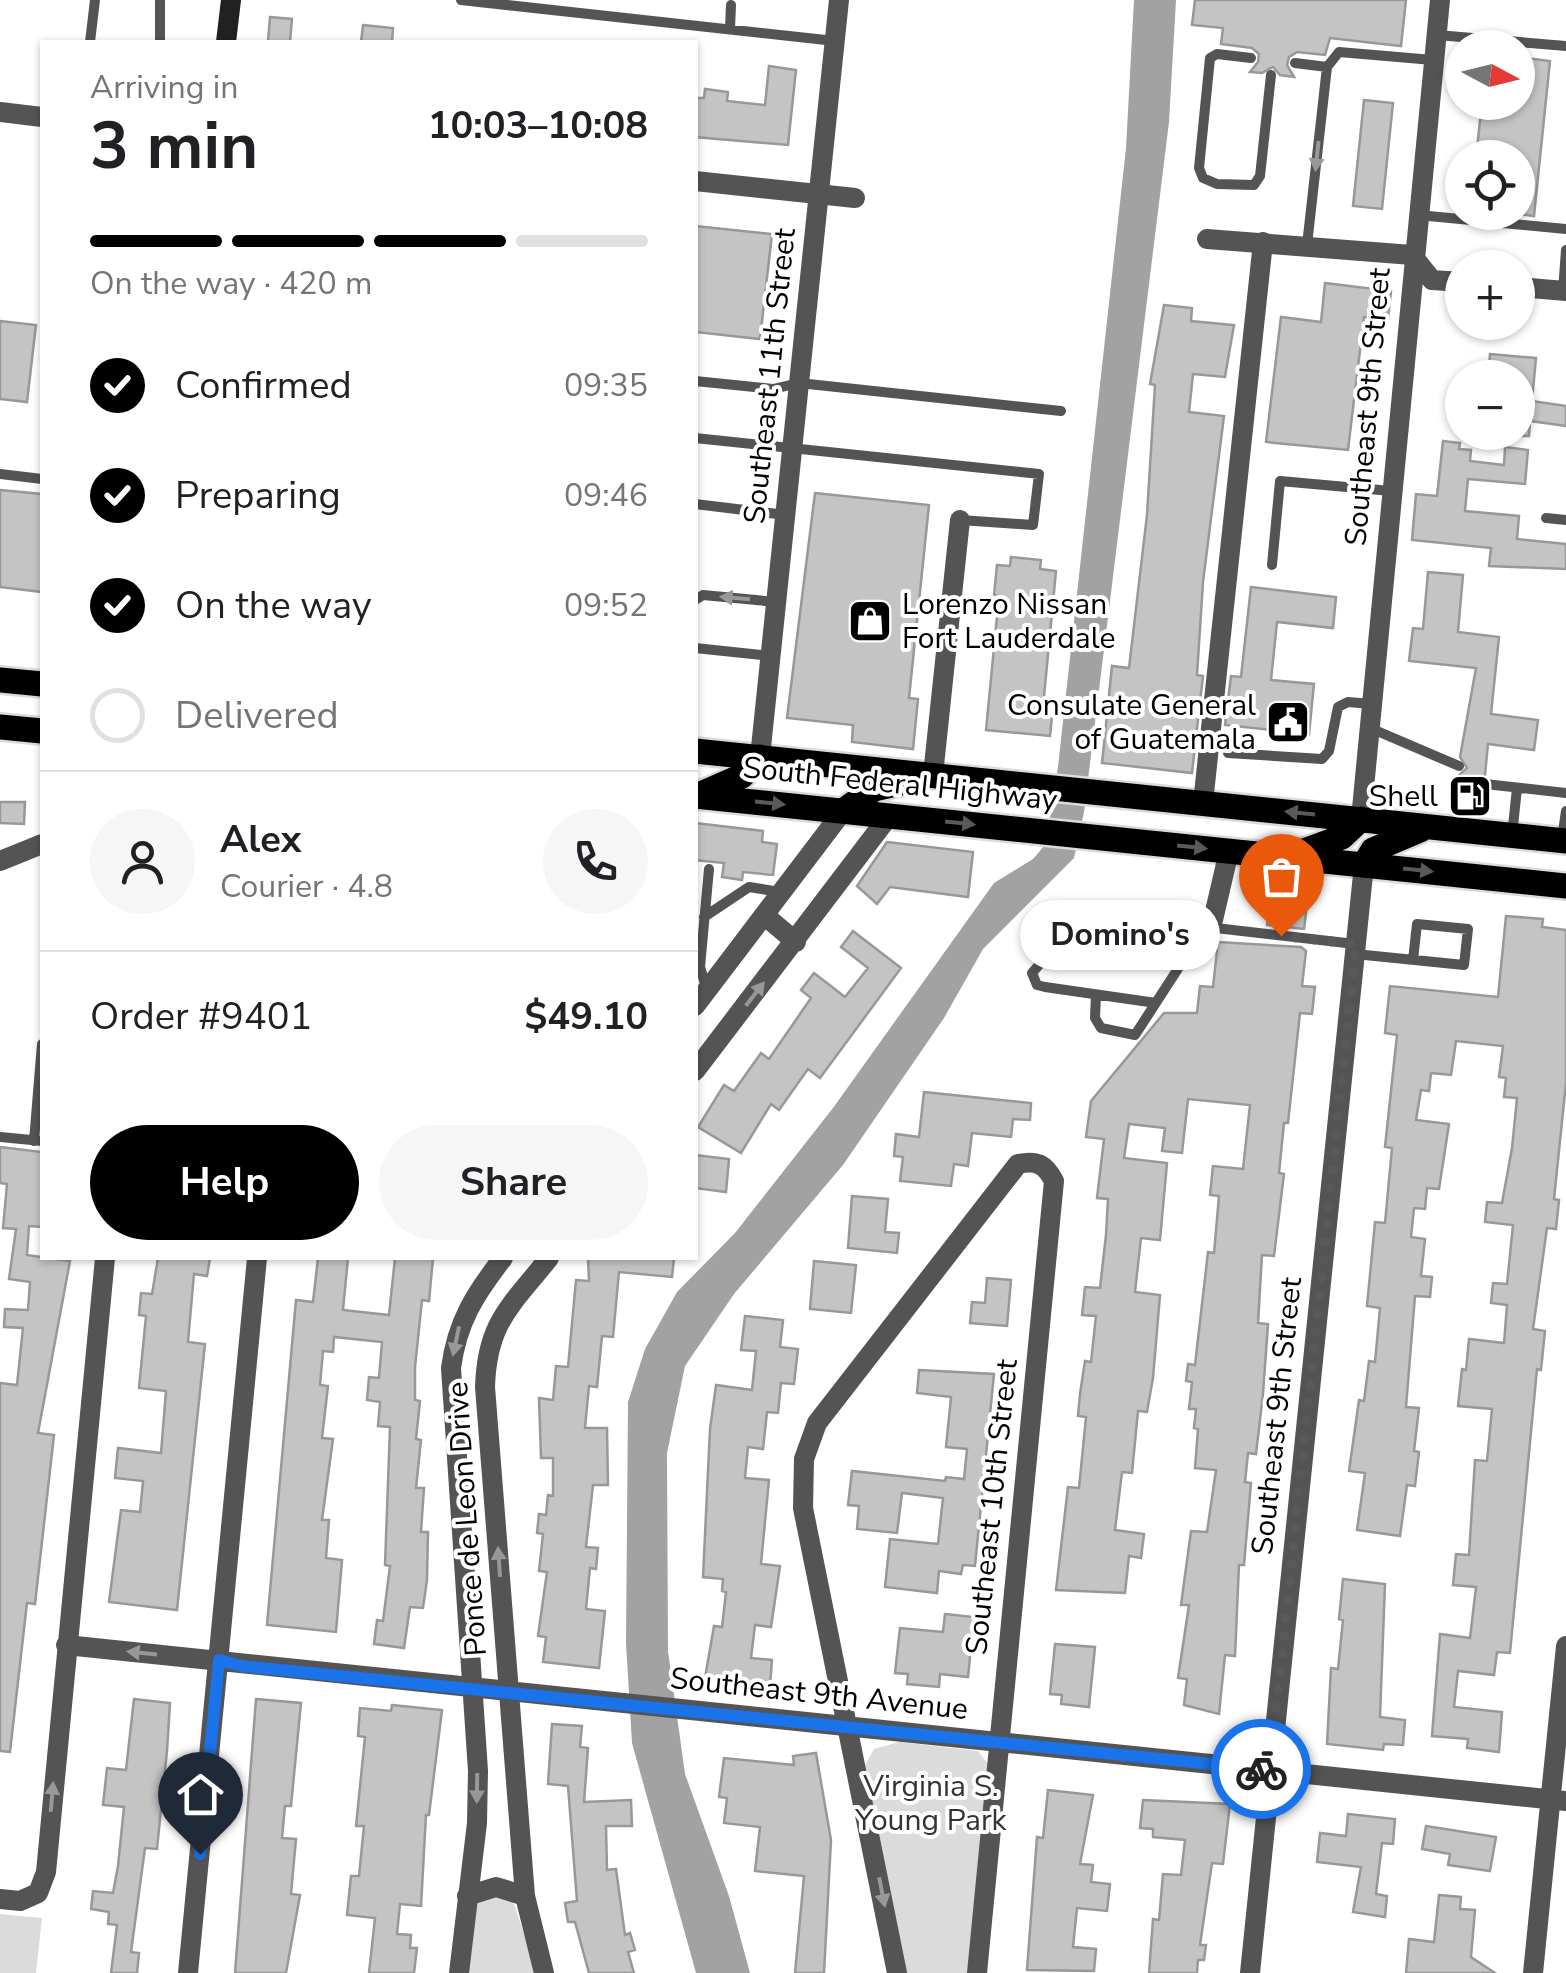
<!DOCTYPE html>
<html lang="en">
<head>
<meta charset="utf-8">
<style>
  body { margin:0; font-family:"Nunito Sans",sans-serif; background:#f6f6f6; color:#202124; height:100vh; display:flex; flex-direction:column; font-size:38px; white-space:nowrap }
  * { box-sizing:border-box; margin:0 }
  p { font-size:32px; color:#757577 }
  .icon { flex:none; width:55px; height:55px; fill:none; stroke:currentColor; stroke-width:2; stroke-linecap:round; stroke-linejoin:round }
  .map { position:relative; flex:1; overflow:hidden }
  .panel { position:absolute; left:40px; top:40px; width:658px; height:1220px; display:flex; flex-direction:column; background:#fff; border-radius:0px; box-shadow:0 2px 8px #0004 }
  .panel>* { flex:none }
  .needle { width:65px; rotate:97deg }
  .tools { position:absolute; left:1445px; top:30px; display:grid; gap:20px }
  .tools a { display:grid; place-items:center; width:90px; height:90px; border-radius:50%; background:#fff; box-shadow:0 2px 8px #0004; font-size:50px }
  .pin { position:absolute; display:grid; place-items:center; width:85px; height:85px; color:#fff; margin:-102px -42px; border-radius:50% 50% 50% 0; rotate:-45deg; box-shadow:0 0 10px #0007 }
  .pin .icon { rotate:45deg }
  .courier { position:absolute; display:grid; place-items:center; width:100px; height:100px; margin:-50px; border:8px solid #1a73e8; border-radius:50%; background:#fff; color:#222; box-shadow:0 2px 12px #0007 }
  .bubble { position:absolute; height:70px; border-radius:35px; background:#fff; box-shadow:0 2px 8px #0004; font-size:32px; font-weight:700; line-height:70px; text-align:center }
  .head em { font-style:normal; font-weight:700 }
  .head div { display:flex; flex-direction:column-reverse }
  .head { display:flex; align-items:center; justify-content:space-between; height:170px; padding:0 50px }
  h1 { font-size:65px; font-weight:700; line-height:75px }
  .bar { display:grid; grid-template-columns:repeat(4,1fr); gap:15px 10px; align-content:center; height:120px; padding:0 50px }
  .bar i { height:12px; border-radius:8px; background:#e0e0e0 }
  .bar .on { background:#000 }
  .bar p { grid-column:span 4 }
  .line { display:flex; align-items:center; gap:25px; padding:0 50px; border-top:2px solid #e0e0e0 }
  .line div { flex:1 }
  .round { display:grid; place-items:center; flex:none; width:105px; height:105px; border-radius:52px; background:#f6f6f6 }
  ol { padding:0 50px; list-style:none }
  li { display:flex; align-items:center; gap:30px; height:110px }
  li p { margin-inline-start:auto }
  li .icon { padding:10px; border-radius:50%; background:#000; color:#fff; stroke-width:4 }
  li:last-child { color:#757577 }
  li i { width:55px; height:55px; border:5px solid #e0e0e0; border-radius:50% }
  .primary-button { display:flex; gap:20px; margin-top:auto; padding:20px 50px }
  .primary-button a { flex:1; height:115px; border-radius:60px; background:#000; color:#fff; font-size:40px; font-weight:700; line-height:115px; text-align:center }
  .primary-button a+a { background:#f6f6f6; color:#202124 }
  .map>svg:first-child { display:block }
  .green { fill:#dbdbdb }
  .water { fill:#a2a2a2 }
  .building { fill:#c4c4c4; stroke:#989898; stroke-width:2.5 }
  .lines { fill:none; stroke-linecap:round; stroke-linejoin:round }
  .primary-casing { stroke:#dbdbdb; stroke-width:30 }
  .service { stroke:#545454; stroke-width:10 }
  .minor { stroke:#545454; stroke-width:20 }
  .tertiary { stroke:#545454; stroke-width:20 }
  .secondary { stroke:#212121; stroke-width:20 }
  .primary { stroke:#000; stroke-width:25 }
  .oneway { fill:#989898 }
  .oneway2 { fill:#595959 }
  .done { stroke:#595959; stroke-width:10; stroke-dasharray:0 18 }
  .route { stroke:#1a73e8; stroke-width:12 }
  .labels { text-anchor:middle; dominant-baseline:central; stroke-width:8; stroke-linejoin:round; paint-order:stroke }
  .street-label { font-size:30px; fill:#000; stroke:#fff }
  .poi-label { font-size:30px; fill:#000; stroke:#fff; text-anchor:end }
  .park-label { font-size:30px; fill:#323232; stroke:#fff }
</style>
</head>
<body>
<div class="map">
<svg width="1566" height="1973" viewBox="0 0 1566 1973">
  <rect width="100%" height="100%" fill="#fff"/>
  <path class="green" d="M899,1742L978,1751L988,1764L972,1973H905L865,1765L874,1749Z
    M484,1897H508L514,1904L537,1973H465L475,1904Z
    M0,1914L42,1918L36,1973H0Z"/>
  <path class="water" d="M1134,0H1176L1169,122L1084,812L1074,858L983,949L944,1018L843,1165L734,1294L685,1366L667,1453L668,1651L685,1774L729,1896L750,1973H696L632,1743L626,1643L628,1402L645,1349L677,1292L735,1233L833,1108L994,883L1033,859L1045,845L1058,767L1126,148Z"/>
  <path class="building" d="M1195,0H1406L1401,46L1330,38L1325,55L1297,52L1289,57L1287,65L1294,77L1280,75L1273,67L1262,73L1250,72L1258,62L1259,54L1252,48L1221,44L1223,28L1192,25Z
    M270,17L292,19L290,42H268Z
    M363,25L393,28L392,42H361Z
    M1518,57L1550,61L1534,216L1518,214V158H1476L1482,102H1518Z
    M769,66L796,70L788,145L695,137V98H704L705,89L728,92L727,101L765,105Z
    M1364,100L1393,103L1382,209L1353,206Z
    M695,226L772,234L760,339L695,332Z
    M1325,283L1391,291L1388,319L1364,317L1348,450L1266,442L1281,317L1321,322Z
    M1164,305L1192,308L1191,321L1234,325L1225,377L1193,374L1189,412L1224,416L1203,582L1197,675L1203,676L1192,773L1102,763L1112,666L1129,668L1147,515L1155,385L1150,384Z
    M0,321L36,325L27,402L0,399Z
    M1490,354L1536,358L1532,401L1566,406V426L1530,421L1529,436H1518V378H1488Z
    M1443,441L1460,443L1459,449L1471,450L1470,461L1504,465L1505,447L1528,450L1525,484L1468,479L1465,511L1519,516L1517,539L1566,544V569L1489,566L1491,548L1412,540L1416,494L1437,496Z
    M0,490L42,494V592L0,587Z
    M815,493L929,505L909,698L918,699L913,749L852,742L853,725L787,718Z
    M1011,557L1041,560L1040,569L1056,571L1043,707H1053L1050,736L986,730L999,596L994,595L997,565L1010,566Z
    M1428,572L1463,575L1458,632L1499,637L1491,714L1538,720L1534,750L1488,744L1485,775L1476,784L1484,793L1482,811L1455,809L1459,775L1467,768L1460,757L1476,668L1409,661L1413,628L1423,629Z
    M1251,587L1336,597L1333,628L1277,622L1271,680L1314,684L1309,734L1225,725L1231,676L1241,677Z
    M0,802H25L24,824L0,823Z
    M695,823L763,831L762,842L777,844L773,875L743,872L742,880L722,877L724,863L695,860Z
    M887,842L973,852L968,897L890,887L877,904L857,886Z
    M1272,885L1309,889L1304,929L1267,925Z
    M1506,916L1543,919L1542,927L1566,930V1083L1554,1199L1559,1200L1556,1229L1547,1228L1533,1329L1545,1331L1541,1370L1537,1369L1510,1653L1497,1652L1494,1675L1458,1671L1454,1707L1502,1712L1499,1752L1467,1748L1468,1739L1432,1736L1440,1634L1470,1638L1476,1587L1453,1585L1456,1554L1469,1555L1475,1460L1487,1461L1492,1409L1458,1406L1462,1369L1466,1370L1469,1339L1504,1343L1507,1305L1491,1303L1493,1283L1507,1284L1513,1225L1485,1222L1487,1202L1502,1203L1512,1148L1517,1098L1504,1097L1506,1078L1499,1077L1503,1046L1456,1041L1451,1075L1431,1073L1429,1091L1421,1090L1416,1120L1449,1124L1439,1189L1427,1188L1425,1209L1414,1208L1411,1237L1425,1239L1421,1276L1432,1277L1430,1297L1415,1296L1406,1407L1419,1408L1414,1451L1419,1452L1415,1486L1407,1485L1400,1536L1357,1530L1365,1473L1349,1471L1359,1400L1364,1401L1369,1361L1375,1362L1380,1308L1367,1306L1375,1222L1385,1223L1392,1148L1385,1147L1397,1035L1385,1033L1390,986L1498,997Z
    M853,931L901,968L820,1078L808,1069L779,1110L771,1104L741,1153L698,1127L724,1085L734,1091L761,1053L769,1059L811,998L801,990L814,973L845,997L868,968L841,947Z
    M1218,942L1301,947L1306,951L1302,986L1315,987L1312,1014L1300,1013L1288,1123H1284L1279,1173L1284,1174L1274,1256L1262,1255L1258,1323L1268,1324L1263,1394L1256,1454L1248,1453L1245,1482L1251,1483L1244,1565H1239L1235,1656L1225,1655L1219,1714L1184,1705L1187,1679L1178,1678L1189,1605H1181L1191,1531L1207,1532L1216,1470L1195,1468L1198,1429L1194,1428L1196,1409H1189L1192,1382L1186,1381L1188,1364L1195,1365L1208,1252L1214,1253L1219,1196L1210,1195L1213,1166L1243,1169L1250,1105L1188,1099L1182,1153L1162,1151L1165,1128L1129,1124L1124,1158L1167,1163L1160,1240L1141,1238L1135,1292L1160,1295L1153,1378L1147,1412L1138,1411L1132,1473L1122,1472L1115,1530L1144,1534L1141,1558L1129,1556L1125,1593L1056,1590L1068,1487L1079,1488L1086,1417L1078,1416L1080,1394L1085,1361L1091,1362L1096,1316L1082,1315L1085,1287L1100,1288L1106,1235L1108,1199L1097,1198L1104,1139L1086,1137L1091,1101L1164,1013H1197L1200,986L1213,987Z
    M924,1092L1031,1103L1030,1120L1013,1119L1011,1137L972,1133L968,1166L954,1164L951,1186L900,1181L903,1157L894,1156L896,1134L919,1137Z
    M0,1147L42,1152V1227L29,1226L27,1255L70,1261L38,1433L54,1435L35,1604L27,1603L10,1752L0,1751V1383L17,1385L23,1328L4,1327L5,1309L28,1310L30,1282L9,1279L16,1229L3,1228L7,1184L0,1183Z
    M695,1155L729,1159L726,1192L695,1188Z
    M852,1196L888,1199L885,1232L899,1233L897,1253L848,1248Z
    M158,1258H210L207,1276L194,1274L188,1342L205,1344L177,1610L109,1602L121,1510L140,1512L143,1481L115,1478L118,1448L161,1453L166,1391L139,1388L146,1316L139,1315L141,1293L152,1294Z
    M318,1258H348L343,1310L389,1315L395,1258H433L429,1301L422,1300L415,1367V1400L420,1401L416,1439L421,1440L416,1488H424L421,1532H428L427,1580L423,1608L410,1607L404,1648L374,1644L377,1620L383,1621L390,1566L385,1565L390,1427L378,1426L380,1402L367,1400L369,1377L379,1378L382,1342L334,1337L333,1352L323,1351L320,1385L328,1386L322,1438L333,1439L322,1520H329L326,1558L342,1560L336,1632L267,1625L296,1300L313,1302Z
    M588,1258H674L672,1277L619,1272L613,1337L602,1336L597,1387L589,1386L585,1428H607L608,1485H593L586,1547L598,1548L596,1569L590,1568L586,1609L605,1611L599,1668L543,1662L546,1637L538,1636L547,1572L539,1571L543,1534L537,1533L539,1514L546,1515L548,1495L553,1496V1458H541L539,1398L553,1400L556,1366L568,1367L576,1280L589,1281Z
    M814,1261L856,1265L851,1313L810,1309Z
    M987,1278L1011,1280L1007,1326L970,1323L972,1302L985,1303Z
    M745,1316L783,1320L780,1347L798,1349L794,1384L781,1383L778,1413L767,1412L763,1449L748,1447L745,1478L769,1480L761,1564L780,1566L771,1627L755,1625L751,1658L772,1660L770,1685L705,1678L714,1626L722,1627L726,1592L722,1591L723,1579L703,1577L710,1429L716,1385L752,1390L756,1351L741,1350Z
    M919,1370L994,1374L975,1566L963,1565L961,1574L939,1571L937,1593L885,1587L890,1539L938,1544L943,1498L902,1493L897,1533L857,1529L859,1506L848,1505L852,1471L945,1481L946,1477L964,1479L967,1449L946,1447L951,1397L917,1393Z
    M1343,1579L1385,1584L1380,1717L1405,1720L1403,1745L1384,1744L1383,1750L1327,1744L1331,1668L1338,1669L1343,1620L1339,1619Z
    M945,1614L974,1617L968,1677L940,1674L939,1687L907,1684L908,1674L895,1673L900,1628L943,1632Z
    M1055,1644L1095,1647L1089,1707L1061,1704L1062,1695L1050,1694Z
    M134,1699L170,1703L167,1751L157,1849L145,1848L131,1952L139,1953L137,1973H111L117,1925L108,1924L109,1912L91,1909L93,1891L113,1893L118,1866L124,1807L103,1805L107,1768L126,1770Z
    M256,1699L301,1703L291,1806H285L282,1838L296,1839L291,1894L300,1895L286,1973H235Z
    M392,1705L442,1710L429,1815H426L421,1906L400,1904L397,1934L411,1935L410,1948H417L414,1973H369L375,1918L347,1915L351,1876H359L364,1826H356L365,1737L358,1736L360,1708L391,1711Z
    M552,1724L582,1726L580,1747L588,1748L584,1802L631,1800L632,1826H606L607,1870L616,1869L625,1935L630,1933L635,1950L628,1952L634,1973H589L575,1922H568L565,1903L577,1901L568,1786L548,1784Z
    M816,1753L831,1840L824,1973H795L804,1876L755,1871L760,1827L724,1823L727,1798L719,1797L724,1758L794,1765L793,1756Z
    M1048,1790L1093,1795L1080,1864L1093,1865L1091,1882L1110,1884L1107,1911L1077,1908L1073,1947L1096,1949L1094,1971L1027,1970L1037,1837L1043,1838Z
    M1143,1800L1230,1804L1223,1864L1212,1863L1200,1945H1206L1204,1960H1198L1197,1973H1149L1153,1919L1159,1920L1163,1874L1181,1875L1185,1840L1153,1837V1829L1140,1828Z
    M1348,1814L1395,1819L1393,1844L1382,1843L1376,1894L1387,1896L1385,1917L1353,1912L1361,1867L1317,1862L1320,1833L1346,1836Z
    M1426,1826L1496,1837L1490,1871L1448,1865L1450,1854L1422,1849Z
    M1439,1895L1461,1897L1460,1909L1475,1910L1471,1957L1495,1973H1406L1409,1939L1434,1942Z"/>
  <g class="lines">
    <g class="primary-casing">
      <path id="primary" d="M0,680L42,684
        M0,727L42,731
        M695,751L1566,841
        M701,794L742,776L760,757
        M695,796L1566,886
        M843,811L874,789L913,780
        M1296,854L1342,837L1361,819
        M1364,865L1373,850L1420,830"/>
    </g>
    <path class="service" d="M160,0V42
      M461,0L835,41
      M730,28L731,5
      M1437,35L1566,46
      M90,42L95,0
      M1251,58L1217,54L1210,58L1199,168L1203,178L1217,184L1254,185L1260,176L1271,75
      M1295,63L1327,67
      M1418,215L1566,229
      M1307,245L1327,67L1339,52L1433,60
      M1563,291L1566,250
      M695,381L773,389L799,383L1061,411
      M695,438L1039,474L1033,525L960,520
      M0,474L42,479
      M695,504L786,515
      M1546,518L1566,520
      M1272,565L1280,481L1391,491
      M695,600L703,595L776,602
      M695,648L771,656
      M1370,728L1459,766
      M1228,753L1322,759L1329,751L1338,707L1348,702L1372,704
      M1485,784L1566,793
      M1512,836L1517,788
      M1562,839L1566,811
      M704,917L749,887L780,892
      M1207,927L1355,944
      M1355,954L1464,965L1468,929L1417,924L1413,960
      M707,990L700,967L709,869
      M1096,995L1095,1018L1101,1028L1135,1035L1194,944
      M1156,1003L1045,987L1037,985L1032,973L1058,943L1070,938L1192,947
      M0,1137L42,1141
      M34,1141L42,1044"/>
    <path class="minor" d="M0,112L42,117
      M695,181L855,198
      M1207,239L1412,255L1432,280L1462,282
      M1518,287L1566,291
      M760,757L839,0
      M933,775L960,520
      M1203,803L1263,242
      M1361,819L1440,0
      M764,915L796,942
      M1194,944L1213,920L1229,851
      M695,1006L843,811
      M695,1071L889,816
      M66,1645L1566,1801
      M467,1896L496,1887L525,1896
      M0,1899L20,1901L38,1893L46,1872L105,1258
      M188,1973L257,1258
      M459,1973L477,1823L478,1771L451,1368C457,1322 475,1294 503,1258
      M544,1973L525,1896L485,1387C487,1322 511,1306 549,1258
      M897,1973L803,1508L804,1459L817,1423L1018,1164C1037,1160 1045,1164 1054,1181L977,1973
      M1250,1973L1364,865
      M1533,1973L1566,1646"/>
    <path class="tertiary" d="M0,861L42,844"/>
    <path class="secondary" d="M226,42L231,0"/>
    <use href="#primary" class="primary"/>
  </g>
  <defs><path id="oneway-solid" d="M-6-.8H1V-3.2L6.5 0L1 3.2V.8H-6Z" transform="scale(2.5)"/></defs>
  <g class="oneway">
    <use href="#oneway-solid" transform="translate(1317 156) rotate(96)"/>
    <use href="#oneway-solid" transform="translate(735 598) rotate(-175)"/>
    <use href="#oneway-solid" transform="translate(755 994) rotate(-52)"/>
    <use href="#oneway-solid" transform="translate(456 1341) rotate(102)"/>
    <use href="#oneway-solid" transform="translate(499 1562) rotate(-94)"/>
    <use href="#oneway-solid" transform="translate(142 1653) rotate(-174)"/>
    <use href="#oneway-solid" transform="translate(477 1788) rotate(91)"/>
    <use href="#oneway-solid" transform="translate(52 1797) rotate(-85)"/>
    <use href="#oneway-solid" transform="translate(882 1892) rotate(79)"/>
  </g>
  <g class="oneway2">
    <use href="#oneway-solid" transform="translate(770 803) rotate(6)"/>
    <use href="#oneway-solid" transform="translate(1300 813) rotate(-174)"/>
    <use href="#oneway-solid" transform="translate(960 823) rotate(6)"/>
    <use href="#oneway-solid" transform="translate(1192 847) rotate(6)"/>
    <use href="#oneway-solid" transform="translate(1418 870) rotate(6)"/>
  </g>
  <g class="lines">
    <path class="done" d="M1261,1769L1270,1770L1356,944L1281,936"/>
    <path class="route" d="M200,1854L219,1660L242,1666L1261,1769"/>
  </g>
  <defs>
    <g id="shop-square" transform="scale(2.25)"><rect x="-9" y="-9" width="18" height="18" rx="4" fill="#000" stroke="#fff"/><path d="M-5-2.5h2.3a2.7 3.5 0 0 1 5.4 0H5L5.5 6h-11ZM-1.5-2.5h3a1.5 2.3 0 0 0-3 0Z" fill="#fff"/></g>
    <g id="civic-square" transform="scale(2.25)"><rect x="-9" y="-9" width="18" height="18" rx="4" fill="#000" stroke="#fff"/><path d="M-.6-6.5H3V-4.5H.6V-3L4-1V1h2V6H-6V1h2V-1L-.6-3ZM-1.2 2.5V6h2.4V2.5Z" fill="#fff"/></g>
    <g id="fuel-square" transform="scale(2.25)"><rect x="-9" y="-9" width="18" height="18" rx="4" fill="#000" stroke="#fff"/><path d="M-5.5-6h7V0h2V4h1.3V-2.5L3-4.5l.8-.8L6-3V5H2.5V1h-1V6h-7ZM-4.2-4.7v3.2H.2V-4.7Z" fill="#fff"/></g>
  </defs>
  <g fill-rule="evenodd">
    <use href="#shop-square" x="870" y="621"/>
    <use href="#civic-square" x="1288" y="722"/>
    <use href="#fuel-square" x="1470" y="796"/>
  </g>
  <g class="labels">
    <g class="street-label">
      <text transform="translate(770 376) rotate(-84)">Southeast 11th Street</text>
      <text transform="translate(1368 407) rotate(-85)">Southeast 9th Street</text>
      <text transform="translate(900 784) rotate(6)">South Federal Highway</text>
      <text transform="translate(1277 1416) rotate(-84)">Southeast 9th Street</text>
      <text transform="translate(992 1507) rotate(-84)">Southeast 10th Street</text>
      <text transform="translate(467 1519) rotate(-94)">Ponce de Leon Drive</text>
      <text transform="translate(819 1694) rotate(6)">Southeast 9th Avenue</text>
    </g>
    <g class="poi-label">
      <text x="902" y="604" text-anchor="start">Lorenzo Nissan<tspan x="902" dy="34">Fort Lauderdale</tspan></text>
      <text x="1256" y="705">Consulate General<tspan x="1256" dy="34">of Guatemala</tspan></text>
      <text x="1438" y="796">Shell</text>
    </g>
    <g class="park-label">
      <text x="931" y="1786">Virginia S.<tspan x="931" dy="34">Young Park</tspan></text>
    </g>
  </g>
</svg>
<div class="tools">
<a><svg class="needle" viewBox="-14 -14 28 28"><path d="M0-13l5 13h-10z" fill="#e53935"/><path d="M0 13l5-13h-10z" fill="#757577"/></svg></a>
<a><svg class="icon" aria-label="locate" viewBox="0 0 24 24"><circle cx="12" cy="12" r="6"/><path d="M12 2v4M12 18v4M2 12h4M18 12h4"/></svg></a>
<a>+</a>
<a>−</a>
</div>
<div class="pin" style="left:1281px;top:936px;background:#ea580c"><svg class="icon" aria-label="bag" viewBox="0 0 24 24"><path d="M5 8h14l-1 12H6zM9 8a3 3 0 0 1 6 0"/></svg></div>
<div class="pin" style="left:200px;top:1854px;background:#1f2937"><svg class="icon" aria-label="home" viewBox="0 0 24 24"><path d="M3 11l9-7 9 7M6 9v11h12V9"/></svg></div>
<div class="courier" style="left:1261px;top:1769px"><svg class="icon" aria-label="bike" viewBox="0 0 24 24"><circle cx="6" cy="16" r="4"/><circle cx="18" cy="16" r="4"/><path d="M6 16l4-8h5l3 8M10 8l3 8H6M13 5h3"/></svg></div>
<div class="bubble" style="left:1020px;top:900px;width:200px">Domino's</div>
<section class="panel">
<div class="head"><div><h1>3 min</h1><p>Arriving in</p></div><em>10:03–10:08</em></div>
<div class="bar"><i class="on"></i><i class="on"></i><i class="on"></i><i></i><p>On the way · 420 m</p></div>
<ol>
<li><svg class="icon" aria-label="check" viewBox="0 0 24 24"><path d="M5 12l5 5 9-10"/></svg>Confirmed<p>09:35</p></li>
<li><svg class="icon" aria-label="check" viewBox="0 0 24 24"><path d="M5 12l5 5 9-10"/></svg>Preparing<p>09:46</p></li>
<li><svg class="icon" aria-label="check" viewBox="0 0 24 24"><path d="M5 12l5 5 9-10"/></svg>On the way<p>09:52</p></li>
<li><i></i>Delivered</li>
</ol>
<div class="line" style="height:180px"><a class="round"><svg class="icon" aria-label="person" viewBox="0 0 24 24"><circle cx="12" cy="8" r="4"/><path d="M4 21q1-7 8-7t8 7"/></svg></a><div><b>Alex</b><p>Courier · 4.8</p></div><a class="round"><svg class="icon" aria-label="phone" viewBox="0 0 24 24"><path d="M5 4h4l2 5-3 2q2 4 5 5l2-3 5 2v4C11 20 4 13 5 4z"/></svg></a></div>
<div class="line" style="height:130px"><div>Order #9401</div><b>$49.10</b></div>
<div class="primary-button"><a>Help</a><a>Share</a></div>
</section>
</div>
</body>
</html>
